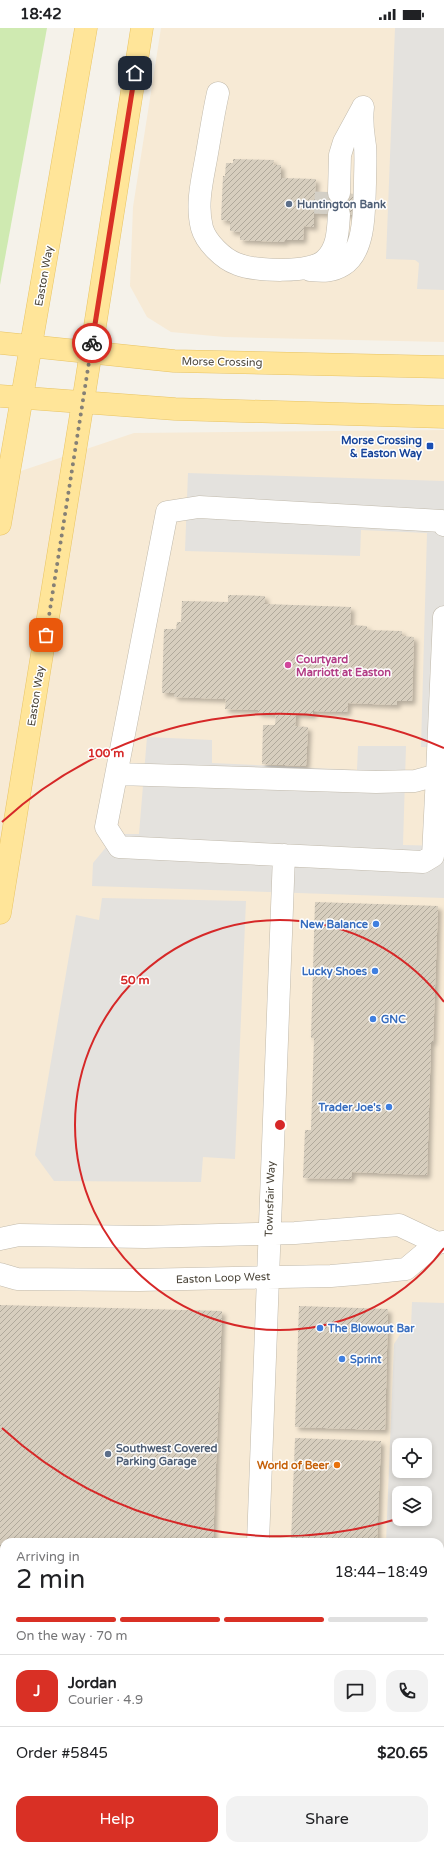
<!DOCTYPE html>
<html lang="en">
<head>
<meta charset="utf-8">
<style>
  body { margin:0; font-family:"Varela Round",sans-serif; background:#f2f2f2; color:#202124; height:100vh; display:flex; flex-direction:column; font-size:15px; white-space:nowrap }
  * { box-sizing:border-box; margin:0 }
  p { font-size:13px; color:#757577 }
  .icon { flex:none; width:22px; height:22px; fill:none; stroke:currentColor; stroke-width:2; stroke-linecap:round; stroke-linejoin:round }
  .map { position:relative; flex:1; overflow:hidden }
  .panel { position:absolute; left:0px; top:1510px; width:444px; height:312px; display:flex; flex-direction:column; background:#fff; border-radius:12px 12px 0 0; box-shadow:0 2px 6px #0003 }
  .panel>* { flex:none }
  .buttons { position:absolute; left:392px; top:1410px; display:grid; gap:8px }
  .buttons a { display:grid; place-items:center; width:40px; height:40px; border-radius:8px; background:#fff; box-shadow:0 2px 6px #0003; font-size:20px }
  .pin { position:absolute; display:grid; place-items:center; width:34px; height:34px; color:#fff; margin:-17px; border-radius:8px; box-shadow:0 2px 6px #0006 }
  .courier { position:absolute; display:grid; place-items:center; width:40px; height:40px; margin:-20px; border:3px solid #d93025; border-radius:50%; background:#fff; color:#222; box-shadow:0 1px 5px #0007 }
  .head em { font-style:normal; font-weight:600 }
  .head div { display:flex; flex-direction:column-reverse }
  .head { display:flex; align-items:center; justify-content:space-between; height:68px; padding:0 16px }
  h1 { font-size:26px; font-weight:600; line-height:30px }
  .bar { display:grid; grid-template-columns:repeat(4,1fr); gap:6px 4px; align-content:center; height:48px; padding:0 16px }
  .bar i { height:5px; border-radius:3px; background:#e0e0e0 }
  .bar .current { background:#d93025 }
  .bar p { grid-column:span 4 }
  .line { display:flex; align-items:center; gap:10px; padding:0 16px; border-top:1px solid #e0e0e0 }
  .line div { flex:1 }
  .round { display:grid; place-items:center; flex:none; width:42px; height:42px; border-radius:12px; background:#f2f2f2 }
  .action { display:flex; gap:8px; margin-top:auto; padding:8px 16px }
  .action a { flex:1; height:46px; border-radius:12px; background:#d93025; color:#fff; font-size:16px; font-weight:600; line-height:46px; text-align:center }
  .action a+a { background:#f2f2f2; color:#202124 }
  .status { display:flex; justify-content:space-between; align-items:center; height:28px; padding:0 20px; background:#fff; direction:ltr }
  .status svg { height:11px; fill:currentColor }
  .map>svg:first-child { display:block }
  .commercial { fill:#f7ead5; fill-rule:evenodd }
  .green { fill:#cfeab1 }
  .parking { fill:#e4e2de; fill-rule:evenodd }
  .building { fill:url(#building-hatch); filter:url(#shadow) }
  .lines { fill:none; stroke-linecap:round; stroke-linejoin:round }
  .minor-tunnel { stroke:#d3cfc6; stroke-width:22; stroke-dasharray:22 11; stroke-linecap:butt }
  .minor-casing { stroke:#c1baac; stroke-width:23 }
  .major-casing { stroke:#e8c465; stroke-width:23 }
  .minor { stroke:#fff; stroke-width:22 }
  .major { stroke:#ffe599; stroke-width:22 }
  .done { stroke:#858076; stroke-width:4; stroke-dasharray:0 7.2 }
  .route { stroke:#d93025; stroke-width:5 }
  .ring { fill:none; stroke:#d62828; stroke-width:2 }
  .service-dot { fill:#5c6f8a; stroke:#fff; stroke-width:1.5 }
  .transit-dot { fill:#1a4fb4; stroke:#fff; stroke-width:1.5 }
  .hotel-dot { fill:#d1479c; stroke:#fff; stroke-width:1.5 }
  .shop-dot { fill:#3f7fe0; stroke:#fff; stroke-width:1.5 }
  .food-dot { fill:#e8710a; stroke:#fff; stroke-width:1.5 }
  .labels { text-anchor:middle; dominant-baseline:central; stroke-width:3; stroke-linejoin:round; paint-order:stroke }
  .service-label { font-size:11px; font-weight:bold; fill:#4e5e75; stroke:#fff; text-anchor:start }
  .street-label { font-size:11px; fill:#494337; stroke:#fff }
  .transit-label { font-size:11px; font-weight:bold; fill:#164399; stroke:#fff; text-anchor:end }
  .hotel-label { font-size:11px; font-weight:bold; fill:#b23c85; stroke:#fff; text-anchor:start }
  .shop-label { font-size:11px; font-weight:bold; fill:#366cbe; stroke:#fff; text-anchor:end }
  .food-label { font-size:11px; font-weight:bold; fill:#c56008; stroke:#fff; text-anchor:end }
  .centre { fill:#d62828; stroke:#fff; stroke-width:2 }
  .ring-label { font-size:12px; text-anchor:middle; font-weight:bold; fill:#d62828; stroke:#fff; stroke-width:3; stroke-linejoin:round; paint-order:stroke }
</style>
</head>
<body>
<div class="status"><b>18:42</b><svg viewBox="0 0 49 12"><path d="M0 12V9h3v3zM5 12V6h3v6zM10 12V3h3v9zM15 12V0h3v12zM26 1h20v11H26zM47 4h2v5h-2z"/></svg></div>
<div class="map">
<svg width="444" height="1822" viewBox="0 0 444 1822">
  <defs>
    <pattern id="building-hatch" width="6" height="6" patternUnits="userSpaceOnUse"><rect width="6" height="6" fill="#d7cebe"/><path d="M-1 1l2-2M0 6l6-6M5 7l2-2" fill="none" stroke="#b0a99b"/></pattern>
    <filter id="shadow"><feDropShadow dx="3.5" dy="3.5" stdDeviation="2" flood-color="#0004"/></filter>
  </defs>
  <rect width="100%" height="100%" fill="#f5f2ea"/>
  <path class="commercial" d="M161,0H444V314L224,309L171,304L147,289L130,258L133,179Z
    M444,402V1822H0V450L134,405ZM399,1417H425V1443H399ZM399,1465H425V1491H399ZM4,1514H440V1818H4Z"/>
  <path class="green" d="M0,0H47L0,257Z"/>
  <path class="parking" d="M395,0H444V262L417,261L419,235L415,232L386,231Z
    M188,445L444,453V719H421L427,505L361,502L360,528L185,523Z
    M147,709L212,712V735L357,742L358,718H406L403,817L444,818V870L92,858L93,835L117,806H139Z
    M102,870L246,873L235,1131L203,1129L201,1154L54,1153L35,1127L76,887L99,892Z
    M412,1274L444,1275V1551H440V1514H386L394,1316L401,1305L411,1299ZM399,1417H425V1443H399ZM399,1465H425V1491H399Z"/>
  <path class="building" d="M233,131L274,132L273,137H281V150L316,151L315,164L357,166L356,187L314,185V199L304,198L303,212H285L284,214L240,212V204L230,203V193L221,192L223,148H225L226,135H233Z
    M228,567L265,568V576L351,579L350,597L367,598V602L402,603V608L414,609L412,673H397V677L348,675L347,684L313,683V687L296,686L295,698L308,699L306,738L262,736L263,697H275L276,686L258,685V682L225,681L226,671L174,669V665H162L164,601H176L177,594H181L182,573L228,574Z
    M315,874L438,878L433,1014H431L427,1147L352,1144L351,1151L303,1150L305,1102H311L314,1010H311Z
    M0,1277L222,1283L213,1514H4V1606H0Z
    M299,1278L388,1281L385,1402L295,1399Z
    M295,1410L381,1413L377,1514H291Z
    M440,1679H444V1822H282V1818H440Z
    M0,1726H4V1818H215L214,1822H0Z"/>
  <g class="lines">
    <path class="minor-tunnel" d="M325,186L326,164"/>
    <g class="minor-casing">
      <path id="minor" d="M218,65C213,87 210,109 206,131C202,153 196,177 202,200C206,214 223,231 237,236C255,243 310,246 325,232C338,220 338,202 339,186
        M339,165L340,127L344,114L362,81
        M310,242C322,243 332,244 343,237C366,223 364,179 365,155C365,143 366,130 365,118C363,103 361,95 363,79
        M444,497L442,493L199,479L167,484L106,799L119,819L423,834L433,828L437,747H444
        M117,746L376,754L415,753L437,747L444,589
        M0,1211L19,1207L145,1209L295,1205L399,1197L437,1215L444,1214
        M0,1246L17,1251L139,1252L331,1248L367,1245L406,1241L437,1215
        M258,1514L284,827
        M0,1624H4
        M247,1822V1818"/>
    </g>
    <g class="major-casing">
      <path id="major" d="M0,315L174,333L444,339
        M0,368L175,381L444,389
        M0,496L86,0
        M0,885L83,374L142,0"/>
    </g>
    <use href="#minor" class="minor"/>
    <use href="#major" class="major"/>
  </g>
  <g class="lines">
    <path class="done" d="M46,607L92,315"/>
    <path class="route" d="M92,315L135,45"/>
  </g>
  <g class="ring">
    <path d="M444 1220A205 205 0 1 1 444 974"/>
    <path d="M397 1491A411 411 0 0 1 2 1400M2 794A411 411 0 0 1 444 720"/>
  </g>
  <g class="service-dot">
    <circle cx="289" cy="176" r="4"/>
    <circle cx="108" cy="1426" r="4"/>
  </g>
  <rect class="transit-dot" x="426" y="414" width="8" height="8" rx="2"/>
  <circle class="hotel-dot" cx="288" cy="637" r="4"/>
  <g class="shop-dot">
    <circle cx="376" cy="896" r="4"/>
    <circle cx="375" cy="943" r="4"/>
    <circle cx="373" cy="991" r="4"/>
    <circle cx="389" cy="1079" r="4"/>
    <circle cx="320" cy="1300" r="4"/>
    <circle cx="342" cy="1331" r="4"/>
  </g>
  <circle class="food-dot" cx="337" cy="1437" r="4"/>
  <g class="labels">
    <g class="service-label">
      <text x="297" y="176">Huntington Bank</text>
      <text x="116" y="1420">Southwest Covered<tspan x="116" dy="13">Parking Garage</tspan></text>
    </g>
    <g class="street-label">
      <text transform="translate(44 248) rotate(-80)">Easton Way</text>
      <text transform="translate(222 334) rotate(1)">Morse Crossing</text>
      <text transform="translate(36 668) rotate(-81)">Easton Way</text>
      <text transform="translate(270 1171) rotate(-88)">Townsfair Way</text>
      <text transform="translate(223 1250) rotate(-2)">Easton Loop West</text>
    </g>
    <g class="transit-label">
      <text x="422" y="412">Morse Crossing<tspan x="422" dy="13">&amp; Easton Way</tspan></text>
    </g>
    <g class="hotel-label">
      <text x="296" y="631">Courtyard<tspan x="296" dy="13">Marriott at Easton</tspan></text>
    </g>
    <g class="shop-label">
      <text x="368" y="896">New Balance</text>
      <text x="367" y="943">Lucky Shoes</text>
      <text x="381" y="991" text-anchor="start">GNC</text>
      <text x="381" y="1079">Trader Joe's</text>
      <text x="328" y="1300" text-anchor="start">The Blowout Bar</text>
      <text x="350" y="1331" text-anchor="start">Sprint</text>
    </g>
    <g class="food-label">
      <text x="329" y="1437">World of Beer</text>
    </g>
  </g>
  <circle cx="280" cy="1097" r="6" class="centre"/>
  <g class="ring-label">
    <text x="106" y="729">100 m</text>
    <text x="135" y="956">50 m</text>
  </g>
</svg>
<div class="buttons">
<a><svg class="icon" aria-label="locate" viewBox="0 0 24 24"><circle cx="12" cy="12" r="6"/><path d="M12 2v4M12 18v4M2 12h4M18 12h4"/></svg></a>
<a><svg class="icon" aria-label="layers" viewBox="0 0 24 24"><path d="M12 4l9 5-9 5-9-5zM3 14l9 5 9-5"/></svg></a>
</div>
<div class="pin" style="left:46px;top:607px;background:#ea580c"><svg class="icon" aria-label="bag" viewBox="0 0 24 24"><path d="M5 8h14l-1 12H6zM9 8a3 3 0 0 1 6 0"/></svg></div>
<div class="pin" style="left:135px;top:45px;background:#1f2937"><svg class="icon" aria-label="home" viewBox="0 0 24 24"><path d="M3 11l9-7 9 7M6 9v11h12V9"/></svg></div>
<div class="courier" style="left:92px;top:315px"><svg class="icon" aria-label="bike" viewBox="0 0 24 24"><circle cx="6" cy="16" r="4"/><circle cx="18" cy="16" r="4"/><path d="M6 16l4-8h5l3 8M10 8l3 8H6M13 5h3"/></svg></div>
<section class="panel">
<div class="head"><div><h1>2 min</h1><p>Arriving in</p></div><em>18:44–18:49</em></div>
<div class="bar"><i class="current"></i><i class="current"></i><i class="current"></i><i></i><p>On the way · 70 m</p></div>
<div class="line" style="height:72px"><b class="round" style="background:#d93025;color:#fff">J</b><div><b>Jordan</b><p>Courier · 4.9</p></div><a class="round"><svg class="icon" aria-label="chat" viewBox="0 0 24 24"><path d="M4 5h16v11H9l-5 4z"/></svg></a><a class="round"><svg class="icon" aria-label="phone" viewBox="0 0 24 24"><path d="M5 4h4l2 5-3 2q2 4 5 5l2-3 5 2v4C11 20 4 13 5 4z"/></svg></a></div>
<div class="line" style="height:52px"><div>Order #5845</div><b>$20.65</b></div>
<div class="action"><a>Help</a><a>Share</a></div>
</section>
</div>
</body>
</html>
